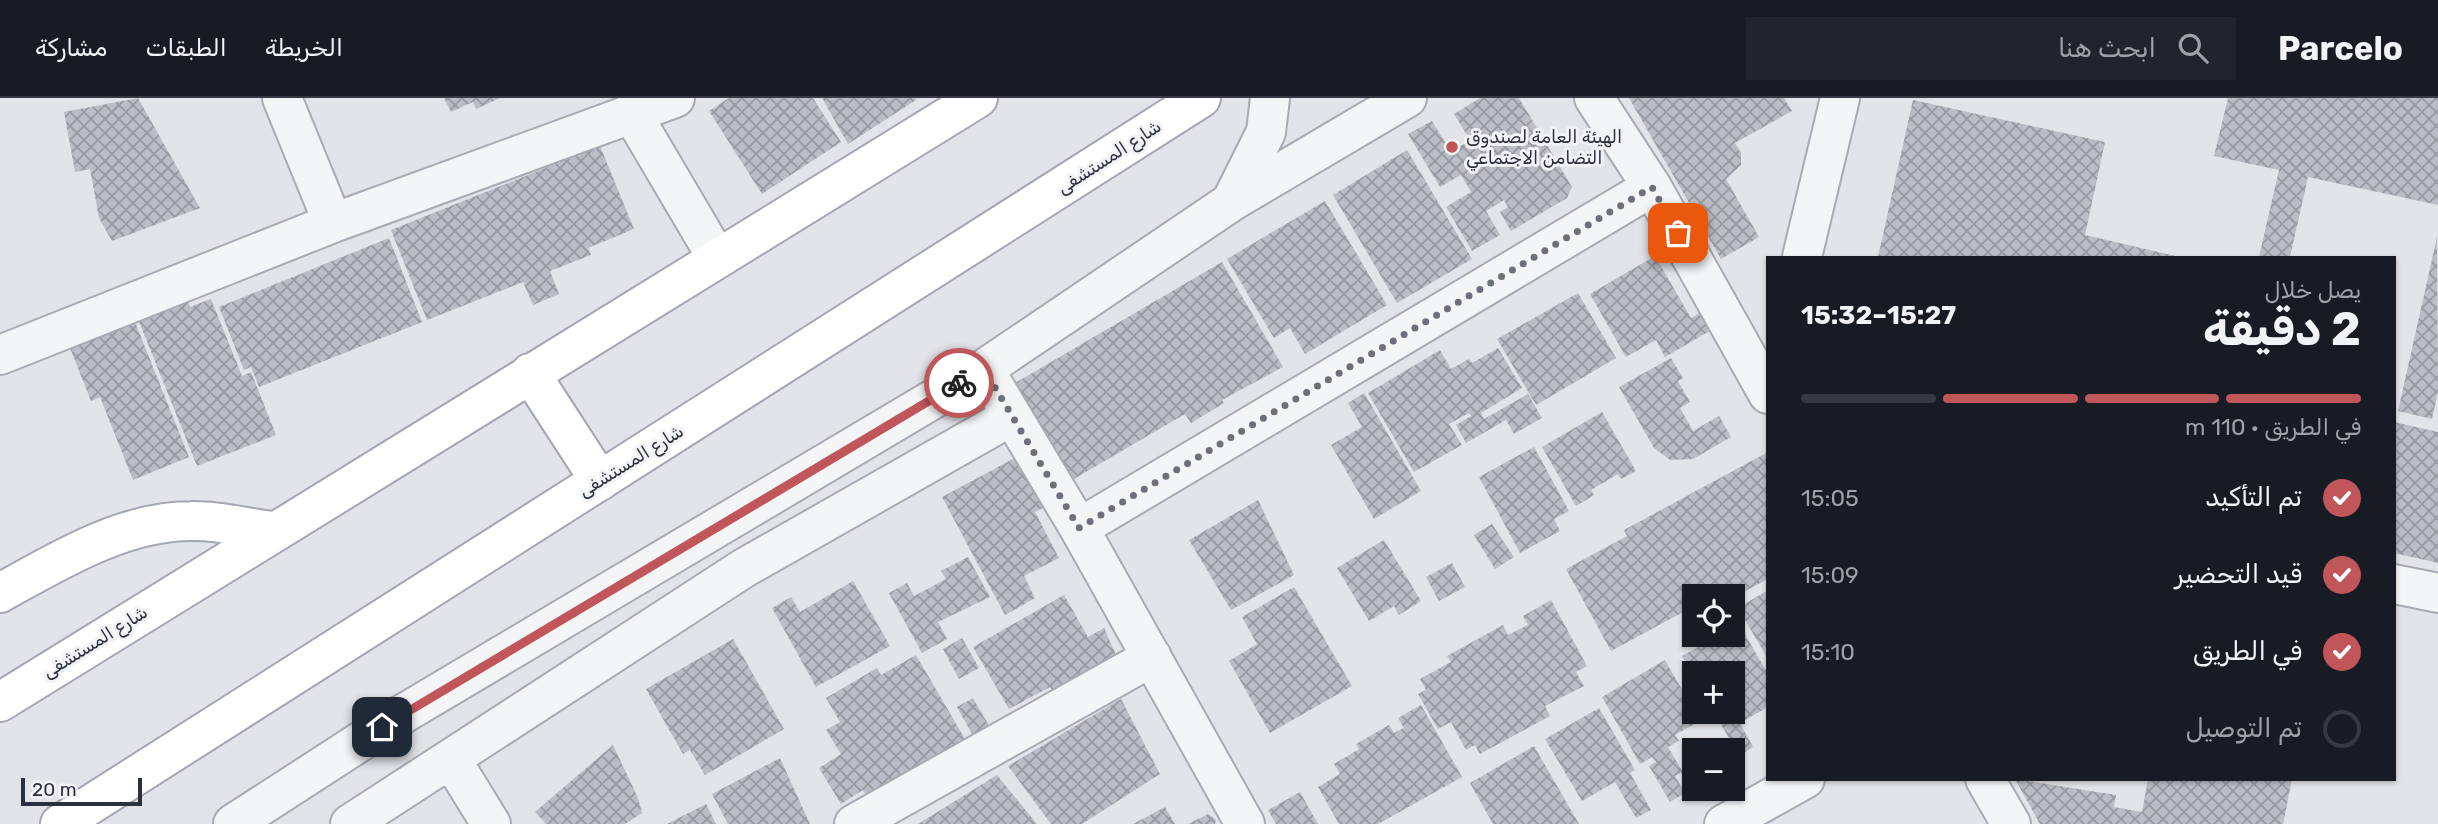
<!DOCTYPE html>
<html lang="ar">
<head>
<meta charset="utf-8">
<style>
  body { margin:0; font-family:Rubik,Vazirmatn,sans-serif; background:#20242c; color:#f1f3f6; direction:rtl; height:100vh; display:flex; flex-direction:column; font-size:26px; white-space:nowrap }
  * { box-sizing:border-box; margin:0 }
  p { font-size:23px; color:#9ea1a6 }
  .icon { flex:none; width:38px; height:38px; fill:none; stroke:currentColor; stroke-width:2; stroke-linecap:round; stroke-linejoin:round }
  .map { position:relative; flex:1; overflow:hidden; direction:ltr }
  .details { position:absolute; left:1766px; top:158px; width:630px; height:525px; display:flex; flex-direction:column; background:#171b24; border-radius:0px; box-shadow:0 2px 5px #0004; direction:rtl }
  .details>* { flex:none }
  .controls { position:absolute; left:1682px; top:486px; display:grid; gap:14px }
  .controls a { display:grid; place-items:center; width:63px; height:63px; border-radius:0px; background:#171b24; box-shadow:0 2px 5px #0004; font-size:35px }
  .scale { position:absolute; left:21px; bottom:18px; width:121px; box-sizing:border-box; padding-left:7px; border:4px solid #2c313f; border-top:0; font-size:19px; line-height:24px; white-space:nowrap; color:#2c313f; -webkit-text-stroke:5px #f1f3f6; paint-order:stroke }
  .pin { position:absolute; display:grid; place-items:center; width:60px; height:60px; color:#fff; margin:-30px; border-radius:14px; box-shadow:0 4px 10px #0006 }
  .courier { position:absolute; display:grid; place-items:center; width:70px; height:70px; margin:-35px; border:5px solid #c0555a; border-radius:50%; background:#fff; color:#222; box-shadow:0 2px 9px #0007 }
  .overview em { font-style:normal; font-weight:700 }
  .overview div { display:flex; flex-direction:column-reverse }
  .overview { display:flex; align-items:center; justify-content:space-between; height:119px; padding:0 35px }
  h1 { font-size:46px; font-weight:700; line-height:52px }
  .bar { display:grid; grid-template-columns:repeat(4,1fr); gap:10px 7px; align-content:center; height:84px; padding:0 35px }
  .bar i { height:9px; border-radius:5px; background:#363941 }
  .bar .selected { background:#c0555a }
  .bar p { grid-column:span 4 }
  ol { padding:0 35px; list-style:none }
  li { display:flex; align-items:center; gap:21px; height:77px }
  li p { margin-inline-start:auto }
  li .icon { padding:7px; border-radius:50%; background:#c0555a; color:#fff; stroke-width:4 }
  li:last-child { color:#9ea1a6 }
  li i { width:38px; height:38px; border:4px solid #363941; border-radius:50% }
  header { display:flex; align-items:center; gap:42px; box-sizing:border-box; height:98px; padding:0 35px; background:#171b24; border-bottom:2px solid #363941 }
  header strong { font-size:33px }
  nav { display:flex; gap:38px; margin-inline-start:auto; font-size:24px }
  .search { width:490px; height:63px; background:#20242c; display:flex; align-items:center; gap:18px; box-sizing:border-box; padding:0 24px; border-radius:0px; color:#9ea1a6; font-size:26px }
  .map>svg:first-child { display:block }
  .building { fill:url(#building-cross-hatch) }
  .lines { fill:none; stroke-linecap:round; stroke-linejoin:round }
  .street-casing { stroke:#a8abb3; stroke-width:42 }
  .primary-casing { stroke:#a2a7b3; stroke-width:42 }
  .street { stroke:#f4f5f7; stroke-width:38 }
  .primary { stroke:#fff; stroke-width:38 }
  .done { stroke:#6c707a; stroke-width:7; stroke-dasharray:0 12.6 }
  .route { stroke:#c0555a; stroke-width:9 }
  .poi-dot { fill:#c0555a; stroke:#f1f3f6; stroke-width:2.5 }
  .labels { text-anchor:middle; dominant-baseline:central; stroke-width:6; stroke-linejoin:round; paint-order:stroke }
  .poi-label { font-size:18px; fill:#2c313f; stroke:#f1f3f6; text-anchor:start }
  .street-label { font-size:18px; fill:#2c313f; stroke:#f1f3f6 }
</style>
</head>
<body>
<header>
<strong>Parcelo</strong>
<div class="search"><svg class="icon" aria-label="search" viewBox="0 0 24 24"><circle cx="10" cy="10" r="6"/><path d="M15 15l6 6"/></svg>ابحث هنا</div>
<nav><a>الخريطة</a><a>الطبقات</a><a>مشاركة</a></nav>
</header>
<div class="map">
<svg width="2438" height="726" viewBox="0 0 2438 726">
  <defs>
    <pattern id="building-cross-hatch" width="8" height="8" patternUnits="userSpaceOnUse" patternTransform="scale(1.75)"><rect width="8" height="8" fill="#babdc5"/><path d="M0 0l8 8M0 8l8-8" fill="none" stroke="#979aa1"/></pattern>
  </defs>
  <rect width="100%" height="100%" fill="#e2e4e9"/>
  <path class="building" d="M138,0L200,110L112,143L99,120L90,71L75,74L64,14Z
    M444,0H500L476,11L473,4L451,14Z
    M729,0H813L841,44L762,96L709,13Z
    M822,0H915L916,2L848,46Z
    M1480,0H1519L1572,89L1567,100L1511,133L1500,114L1508,109L1504,102L1486,113L1500,137L1472,153L1446,109L1471,94L1461,77L1440,89L1408,36L1432,23L1451,54L1470,42L1454,16Z
    M1629,0H1784L1792,13L1735,45L1741,55V67L1726,81L1759,139L1721,161Z
    M2228,0H2438V107L2308,79L2290,159H2259L2279,72L2214,58Z
    M1913,2L2105,44L2085,137L2180,159H1878Z
    M600,48L634,131L588,150L591,157L550,173L559,196L533,207L523,184L427,222L391,132Z
    M1407,52L1472,161L1397,205L1333,97Z
    M1325,103L1387,207L1305,256L1290,230L1274,240L1227,161Z
    M2437,139L2438,293L2432,321L2398,313Z
    M389,140L422,224L259,289L251,269L244,272L219,209Z
    M1655,158L1691,220L1703,213L1713,231L1665,259L1656,242L1626,259L1590,196Z
    M1222,164L1283,269L1222,302L1224,305L1191,325L1185,316L1067,385L1010,288Z
    M1578,195L1616,260L1536,307L1497,241Z
    M211,201L242,278L251,274L276,337L197,368L138,221L188,202L190,209Z
    M135,224L189,359L133,382L100,299L91,303L70,250Z
    M1498,250L1522,290L1481,315L1484,321L1528,296L1542,320L1514,336L1506,322L1466,345L1456,327L1471,318L1469,315L1449,326L1462,347L1414,374L1368,295L1440,252L1451,271L1469,261L1472,265Z
    M1671,260L1683,280L1678,283L1690,304L1680,310L1693,333L1719,318L1731,339L1693,361L1670,362L1654,350L1619,289Z
    M1364,295L1421,393L1374,421L1331,347L1362,329L1348,305Z
    M1602,314L1636,373L1621,381L1618,376L1591,392L1594,397L1576,408L1542,349Z
    M2394,324L2438,334V465L2394,455Z
    M1534,349L1569,413L1554,421L1560,433L1520,455L1479,379Z
    M1768,354V481L1732,500L1720,499L1717,494L1708,499H1694V520L1690,522L1685,513L1611,553L1566,471L1627,438L1624,432Z
    M1024,355L1051,406L1035,414L1059,460L1024,478L1035,500L1005,517L942,399Z
    M1258,402L1294,477L1231,512L1189,442Z
    M1492,426L1514,459L1495,471L1474,437Z
    M1384,442L1421,503L1399,517L1394,508L1369,523L1337,470Z
    M968,459L990,499L938,524L947,541L922,555L889,495L907,485L914,498L946,481L941,473Z
    M1452,465L1465,489L1439,503L1426,479Z
    M853,483L890,548L816,589L772,510L791,499L800,514Z
    M1294,489L1352,588L1270,635L1229,563L1257,546L1242,519Z
    M1768,492V561L1738,510Z
    M1064,497L1088,539L1104,530L1121,568L1058,604L1050,589L1009,611L973,549Z
    M1551,502L1587,568L1576,574L1584,588L1545,608L1550,618L1480,656L1475,647L1466,652L1451,624L1438,631L1418,596L1426,592L1420,581L1451,564L1447,558L1503,527L1508,537L1528,527L1523,518Z
    M1739,526L1768,576V609L1740,625L1753,649L1739,658L1714,614H1732V576H1692L1682,558L1719,537H1732V529Z
    M962,540L979,570L959,581L943,551Z
    M733,541L784,631L705,677L690,652L683,656L646,591Z
    M916,557L972,653L873,711L863,692L841,706L819,670L841,656L826,632L840,624L826,600L877,570L881,577Z
    M1665,562L1700,623L1675,637L1679,643L1668,649L1683,674L1675,678L1685,695L1670,704L1649,668L1656,664L1652,659L1640,666L1602,599Z
    M973,600L995,638L978,647L957,609Z
    M1121,601L1160,676L1082,726H1051L1008,668Z
    M1421,607L1462,679L1378,726H1339L1318,689L1340,676L1334,666L1359,651L1356,646L1389,627L1394,635L1404,630L1398,620Z
    M1599,610L1635,672L1630,675L1651,712L1636,720L1615,684L1582,703L1545,641Z
    M613,647L638,700L642,715L625,726H546L535,714Z
    M1534,648L1579,726H1493L1470,685Z
    M780,660L810,726H728L712,696Z
    M997,677L1037,726H918Z
    M2015,681L2116,697L2114,709L2142,714L2148,681H2292L2283,726H2040Z
    M1300,694L1318,726H1276L1268,712Z
    M706,706L716,726H667Z
    M1165,709L1175,726H1133Z
    M1208,716L1216,722L1215,726H1188Z"/>
  <g class="lines">
    <g class="street-casing">
      <path id="street" d="M282,0L333,125
        M1594,0L1652,89L1768,296
        M631,14L717,160
        M1231,104L1266,34L1270,0
        M1802,159L1840,0
        M0,257L333,125L675,0
        M984,271L1079,430L1245,726
        M1079,430L1652,89
        M2394,486L2438,495
        M451,661L491,726
        M1985,681L2011,726
        M233,726L403,616L984,271L1231,104L1407,0
        M350,726L744,470L1010,319
        M854,726L1152,559
        M1724,726L1805,681"/>
    </g>
    <g class="primary-casing">
      <path id="primary" d="M530,275L600,383
        M0,495C58,463 123,423 191,423C218,422 246,430 272,433
        M0,604L978,0
        M60,726L1201,0"/>
    </g>
    <use href="#street" class="street"/>
    <use href="#primary" class="primary"/>
  </g>
  <g class="lines">
    <path class="done" d="M959,285L984,271L1079,430L1652,89L1678,135"/>
    <path class="route" d="M382,629L959,285"/>
  </g>
  <circle class="poi-dot" cx="1452" cy="49" r="7"/>
  <g class="labels">
    <g class="poi-label">
      <text x="1466" y="39">الهيئة العامة لصندوق<tspan x="1466" dy="21">التضامن الاجتماعي</tspan></text>
    </g>
    <g class="street-label">
      <text transform="translate(1109 59) rotate(-33)">شارع المستشفى</text>
      <text transform="translate(631 363) rotate(-32)">شارع المستشفى</text>
      <text transform="translate(95 544) rotate(-32)">شارع المستشفى</text>
    </g>
  </g>
</svg>
<div class="controls">
<a><svg class="icon" aria-label="locate" viewBox="0 0 24 24"><circle cx="12" cy="12" r="6"/><path d="M12 2v4M12 18v4M2 12h4M18 12h4"/></svg></a>
<a>+</a>
<a>−</a>
</div>
<div class="scale">20 m</div>
<div class="pin" style="left:1678px;top:135px;background:#ea580c"><svg class="icon" aria-label="bag" viewBox="0 0 24 24"><path d="M5 8h14l-1 12H6zM9 8a3 3 0 0 1 6 0"/></svg></div>
<div class="pin" style="left:382px;top:629px;background:#1f2937"><svg class="icon" aria-label="home" viewBox="0 0 24 24"><path d="M3 11l9-7 9 7M6 9v11h12V9"/></svg></div>
<div class="courier" style="left:959px;top:285px"><svg class="icon" aria-label="bike" viewBox="0 0 24 24"><circle cx="6" cy="16" r="4"/><circle cx="18" cy="16" r="4"/><path d="M6 16l4-8h5l3 8M10 8l3 8H6M13 5h3"/></svg></div>
<section class="details">
<div class="overview"><div><h1>2 دقيقة</h1><p>يصل خلال</p></div><em>15:27–15:32</em></div>
<div class="bar"><i class="selected"></i><i class="selected"></i><i class="selected"></i><i></i><p>في الطريق · 110 m</p></div>
<ol>
<li><svg class="icon" aria-label="check" viewBox="0 0 24 24"><path d="M5 12l5 5 9-10"/></svg>تم التأكيد<p>15:05</p></li>
<li><svg class="icon" aria-label="check" viewBox="0 0 24 24"><path d="M5 12l5 5 9-10"/></svg>قيد التحضير<p>15:09</p></li>
<li><svg class="icon" aria-label="check" viewBox="0 0 24 24"><path d="M5 12l5 5 9-10"/></svg>في الطريق<p>15:10</p></li>
<li><i></i>تم التوصيل</li>
</ol>
</section>
</div>
</body>
</html>
